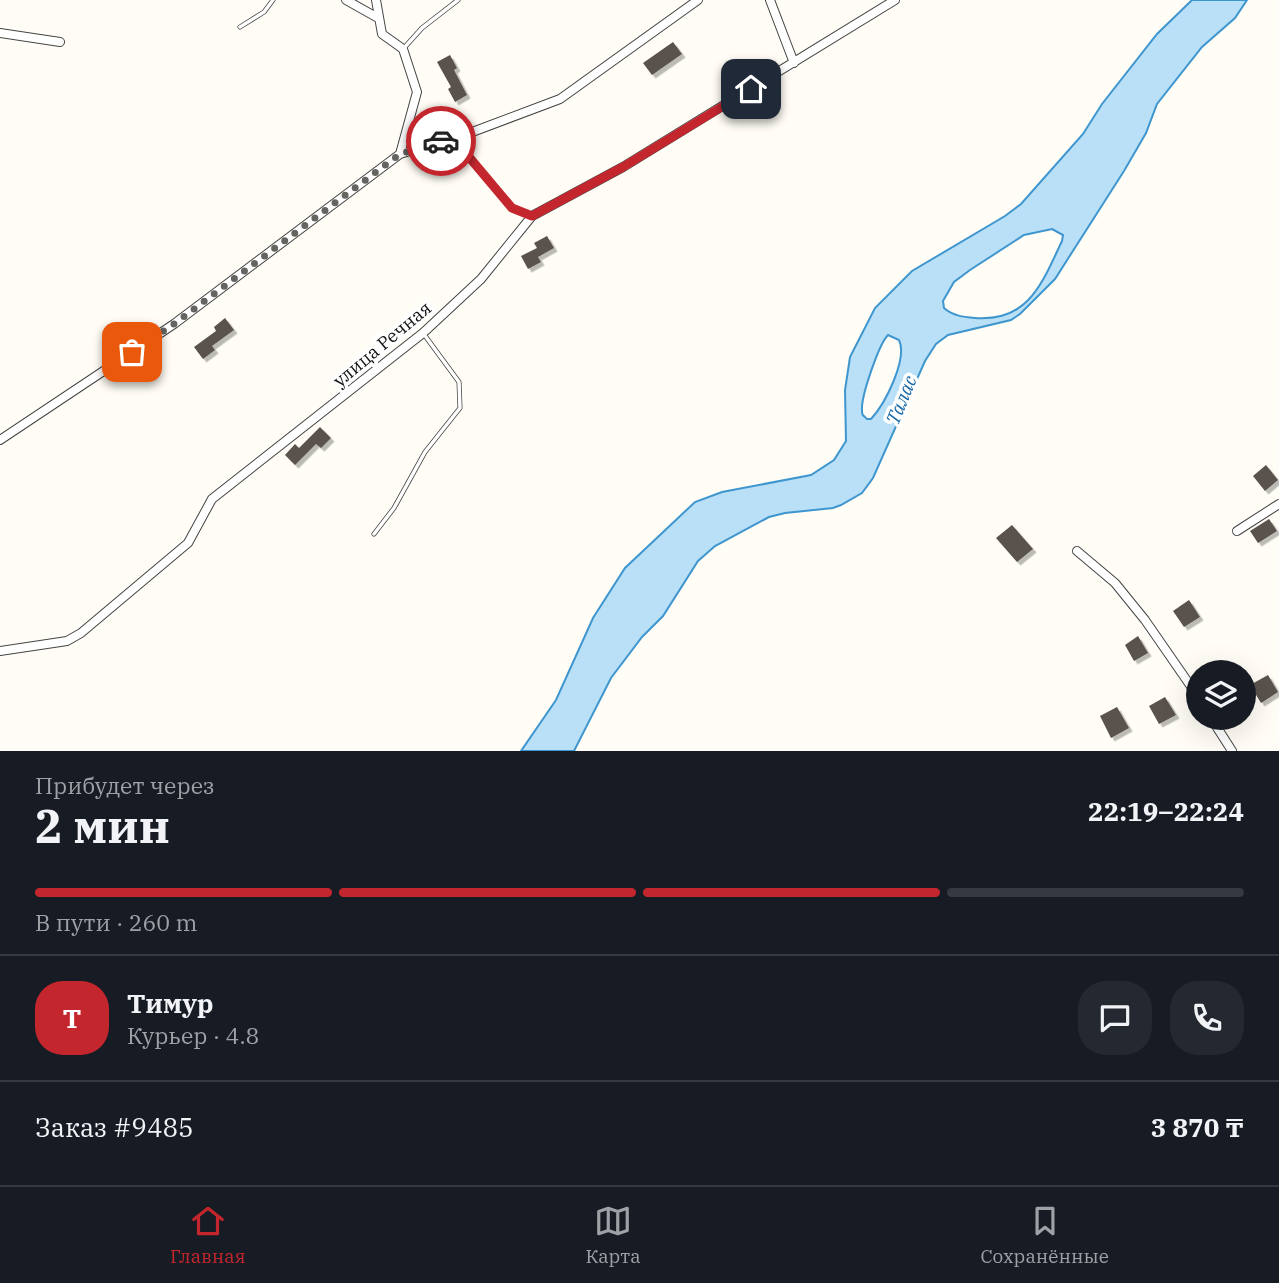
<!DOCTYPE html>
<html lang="ru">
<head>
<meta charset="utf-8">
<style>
  body { margin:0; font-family:"IBM Plex Serif",serif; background:#242831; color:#f1f3f6; height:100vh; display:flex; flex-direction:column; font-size:26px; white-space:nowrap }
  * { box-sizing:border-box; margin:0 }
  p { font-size:23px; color:#9ea1a6 }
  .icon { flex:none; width:38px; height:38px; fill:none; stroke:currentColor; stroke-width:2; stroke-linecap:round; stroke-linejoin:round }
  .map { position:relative; height:751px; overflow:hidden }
  .panel { display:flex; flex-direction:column; background:#171b24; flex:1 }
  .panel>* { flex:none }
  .controls { position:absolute; left:1186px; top:660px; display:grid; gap:14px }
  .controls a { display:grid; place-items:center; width:70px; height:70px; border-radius:50%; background:#171b24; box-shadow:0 7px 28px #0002; font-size:35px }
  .pin { position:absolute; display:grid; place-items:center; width:60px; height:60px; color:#fff; margin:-30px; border-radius:14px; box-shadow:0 4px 10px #0006 }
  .courier { position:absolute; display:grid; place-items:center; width:70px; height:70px; margin:-35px; border:5px solid #c4262e; border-radius:50%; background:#fff; color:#222; box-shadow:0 2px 9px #0007 }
  .overview em { font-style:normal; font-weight:700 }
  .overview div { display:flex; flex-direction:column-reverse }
  .overview { display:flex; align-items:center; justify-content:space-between; height:119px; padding:0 35px }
  h1 { font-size:46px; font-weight:700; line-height:52px }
  .bar { display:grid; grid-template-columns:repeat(4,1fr); gap:10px 7px; align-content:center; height:84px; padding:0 35px }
  .bar i { height:9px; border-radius:5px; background:#363941 }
  .bar .active { background:#c4262e }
  .bar p { grid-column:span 4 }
  .line { display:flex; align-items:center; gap:18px; padding:0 35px; border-top:2px solid #363941 }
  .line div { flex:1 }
  .round { display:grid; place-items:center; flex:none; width:74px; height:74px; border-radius:28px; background:#242831 }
  .tab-bar { display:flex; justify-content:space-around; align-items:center; height:98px; border-top:2px solid #363941; background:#171b24; font-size:19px; color:#9ea1a6 }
  .tab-bar a { display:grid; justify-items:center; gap:4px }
  .tab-bar .active { color:#c4262e }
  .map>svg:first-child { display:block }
  .water { fill:#b9e0f7; stroke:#3f96cf; stroke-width:2; fill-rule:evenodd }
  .building { fill:#5a524d; filter:url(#shadow) }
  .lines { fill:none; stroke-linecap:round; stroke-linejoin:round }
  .service-casing { stroke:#444; stroke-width:5 }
  .minor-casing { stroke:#444; stroke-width:10 }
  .service { stroke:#fff; stroke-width:3.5 }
  .minor { stroke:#fff; stroke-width:8 }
  .done { stroke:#646461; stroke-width:7; stroke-dasharray:0 12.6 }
  .route { stroke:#c4262e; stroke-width:9 }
  .labels { text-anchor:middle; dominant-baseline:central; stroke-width:7; stroke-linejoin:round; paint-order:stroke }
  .street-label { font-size:18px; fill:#111; stroke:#fff }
  .water-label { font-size:19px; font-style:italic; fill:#1768a6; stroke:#fff }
</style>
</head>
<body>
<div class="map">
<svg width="1279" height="751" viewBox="0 0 1279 751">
  <defs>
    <filter id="shadow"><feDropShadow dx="3.5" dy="3.5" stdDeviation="0" flood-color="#0004"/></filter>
  </defs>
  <rect width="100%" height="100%" fill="#fffdf5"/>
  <path class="water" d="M1192,0H1247L1235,18L1202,47L1157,104L1146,133L1124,171L1055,279L1020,314L1011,320L948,335L936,344L925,361L873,478L862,493L841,505L833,508L785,513L769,517L715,546L698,561L663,616L642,637L611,678L574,751H521L556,700L593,618L625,568L695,502L722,492L811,475L834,460L846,441L845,390L850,357L875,308L912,271L1005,216L1021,204L1083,134L1102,104L1157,34ZM1052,229L1063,235L1062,241C1042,283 1029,322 975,318C964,317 953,316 944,308L943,301L954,282L970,270L1024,235ZM888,335L899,340C908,359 885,404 871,419H867C863,415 862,416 862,410C861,396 879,344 888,335Z"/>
  <path class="building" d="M673,42L682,54L652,75L643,63Z
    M450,55L457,68L454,70L467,95L455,102L448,89L451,87L437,62Z
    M547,236L554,248L538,257L541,262L528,269L521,256L537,248L534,243Z
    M225,318L234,330L212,346L215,350L203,359L194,347L216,331L214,327Z
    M320,427L331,438L321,448L316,444L295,465L285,455L295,444L299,448Z
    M1266,465L1278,480L1265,491L1253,476Z
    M1269,519L1277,531L1258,543L1250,531Z
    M1012,525L1033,549L1017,562L996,538Z
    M1189,600L1200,617L1184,627L1173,611Z
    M1138,636L1148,653L1134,661L1125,645Z
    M1268,675L1278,692L1261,703L1250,685Z
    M1165,697L1176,715L1159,724L1149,706Z
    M1117,707L1129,728L1111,738L1100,716Z"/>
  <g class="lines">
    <g class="service-casing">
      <path id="service" d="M240,27L264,12L273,0
        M404,48L422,28L458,0
        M467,136L469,157L512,208L530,215
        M374,534L394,508L425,452L460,408L459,382L423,333"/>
    </g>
    <g class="minor-casing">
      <path id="minor" d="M346,0L378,18
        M376,0L382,34L403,49L417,92L400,154
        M770,0L794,63
        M0,33L60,42
        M0,440L174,324L400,154L467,134L560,99L698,0
        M1237,531L1279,504
        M1077,551L1115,583L1145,620L1199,698
        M0,651L67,641L81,633L188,543L212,499L423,333L481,279L532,216L623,167L895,0
        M1211,718L1232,751"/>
    </g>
    <use href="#service" class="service"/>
    <use href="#minor" class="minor"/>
  </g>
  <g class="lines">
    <path class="done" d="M132,352L174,324L400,154L441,141"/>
    <path class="route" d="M441,141L467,134L469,157L512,208L532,216L623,167L751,89"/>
  </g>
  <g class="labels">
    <g class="street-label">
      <text transform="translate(382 344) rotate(-40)">улица Речная</text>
    </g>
    <g class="water-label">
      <text transform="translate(901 400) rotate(-68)">Талас</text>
    </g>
  </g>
</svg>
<div class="controls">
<a><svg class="icon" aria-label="layers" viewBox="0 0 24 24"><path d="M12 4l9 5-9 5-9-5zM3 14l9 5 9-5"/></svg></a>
</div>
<div class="pin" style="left:132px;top:352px;background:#ea580c"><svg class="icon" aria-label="bag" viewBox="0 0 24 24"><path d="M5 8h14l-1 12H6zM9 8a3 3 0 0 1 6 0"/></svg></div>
<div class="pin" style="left:751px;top:89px;background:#1f2937"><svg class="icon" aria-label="home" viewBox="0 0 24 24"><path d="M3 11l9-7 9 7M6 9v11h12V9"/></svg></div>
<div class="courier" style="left:441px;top:141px"><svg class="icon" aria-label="car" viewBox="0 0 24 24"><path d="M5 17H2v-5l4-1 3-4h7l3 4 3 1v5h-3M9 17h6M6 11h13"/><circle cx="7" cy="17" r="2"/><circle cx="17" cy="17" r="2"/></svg></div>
</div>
<section class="panel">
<div class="overview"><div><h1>2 мин</h1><p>Прибудет через</p></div><em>22:19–22:24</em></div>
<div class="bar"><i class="active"></i><i class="active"></i><i class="active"></i><i></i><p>В пути · 260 m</p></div>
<div class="line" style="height:126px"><b class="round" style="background:#c4262e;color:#fff">Т</b><div><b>Тимур</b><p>Курьер · 4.8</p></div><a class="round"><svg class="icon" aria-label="chat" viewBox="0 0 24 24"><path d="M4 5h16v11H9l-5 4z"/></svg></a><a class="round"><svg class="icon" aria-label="phone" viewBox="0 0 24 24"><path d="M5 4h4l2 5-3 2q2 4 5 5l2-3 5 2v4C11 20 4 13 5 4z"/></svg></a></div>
<div class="line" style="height:91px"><div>Заказ #9485</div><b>3 870 ₸</b></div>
</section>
<nav class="tab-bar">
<a class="active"><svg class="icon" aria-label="home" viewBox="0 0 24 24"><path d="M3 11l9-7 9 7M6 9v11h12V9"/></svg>Главная</a>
<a><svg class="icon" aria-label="map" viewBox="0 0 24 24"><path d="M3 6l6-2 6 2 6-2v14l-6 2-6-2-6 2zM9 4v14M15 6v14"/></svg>Карта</a>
<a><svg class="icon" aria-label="saved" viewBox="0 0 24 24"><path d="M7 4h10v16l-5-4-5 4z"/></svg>Сохранённые</a>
</nav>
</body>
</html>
